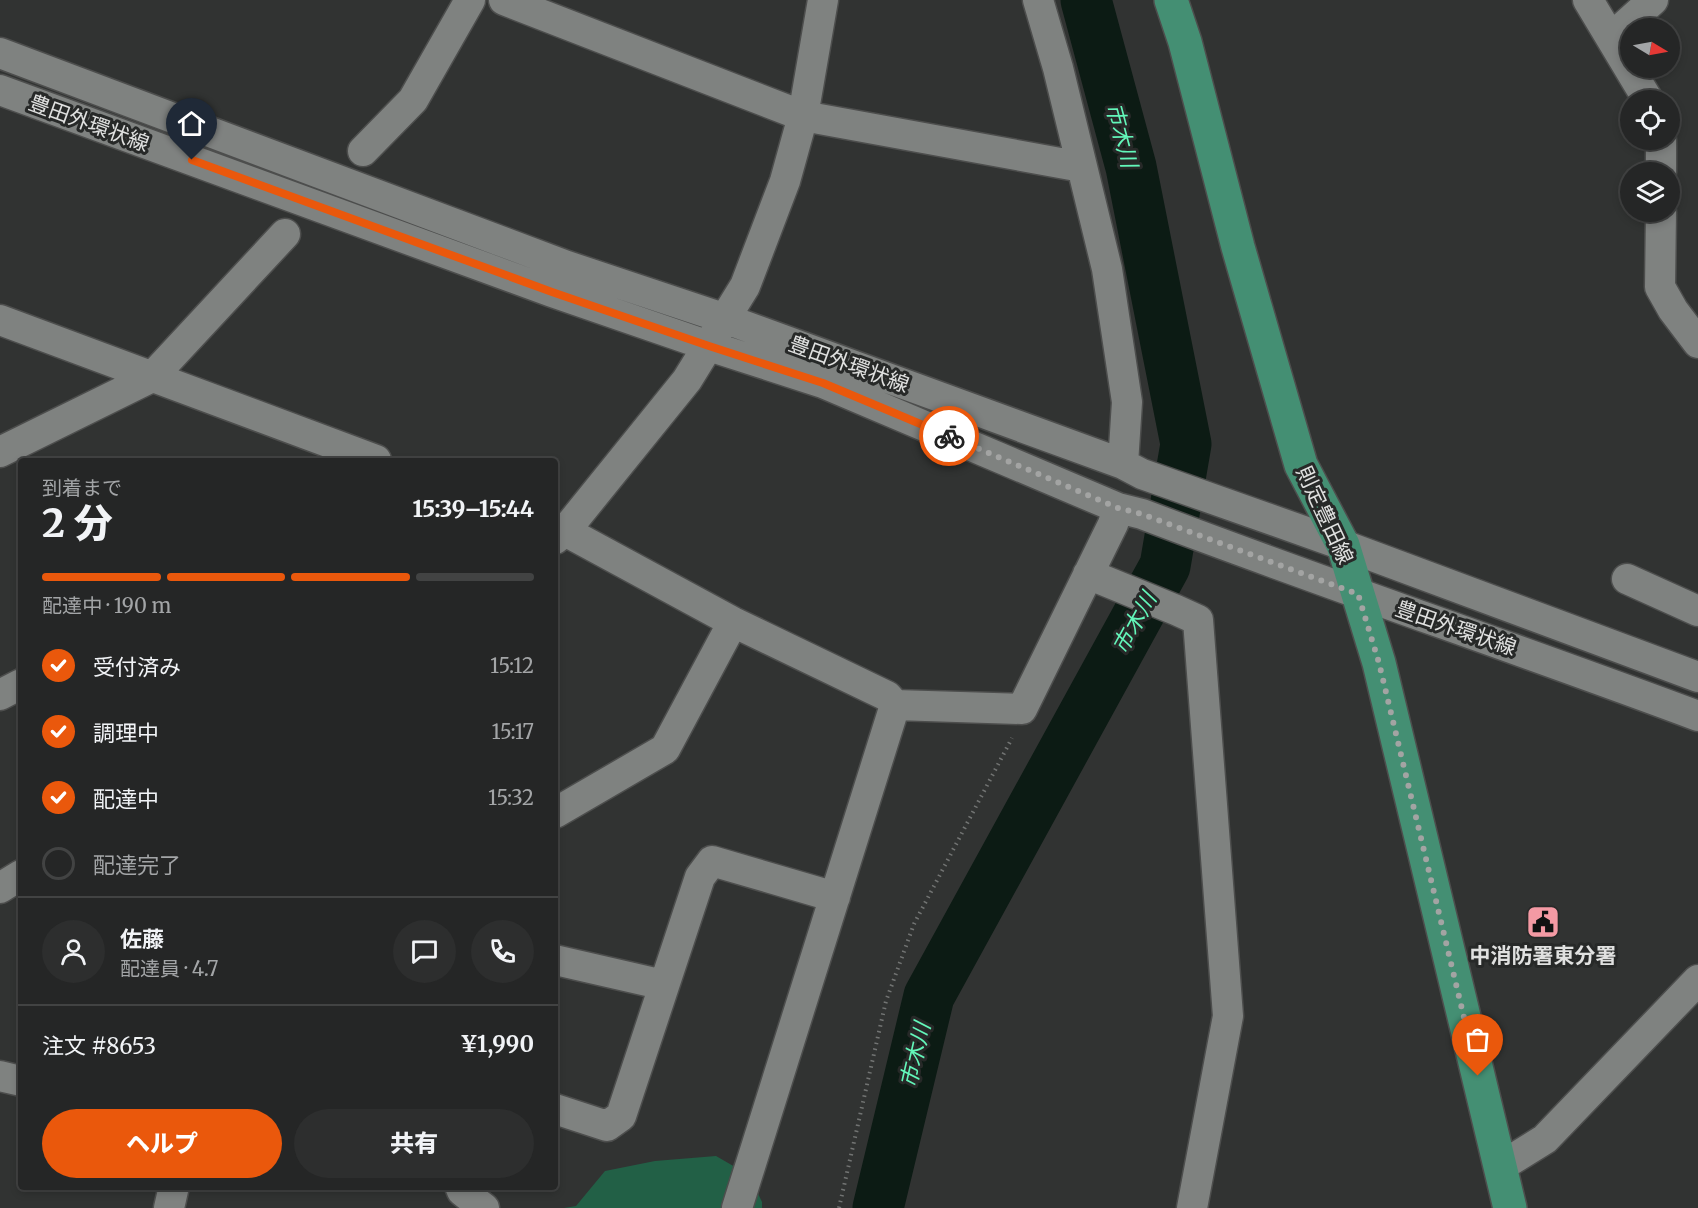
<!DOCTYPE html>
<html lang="ja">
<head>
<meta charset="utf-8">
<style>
  body { margin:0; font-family:Merriweather,"Noto Sans JP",serif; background:#2d2e2e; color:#f1f3f6; height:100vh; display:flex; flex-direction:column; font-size:22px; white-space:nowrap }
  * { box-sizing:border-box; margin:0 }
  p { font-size:20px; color:#a3a5a7 }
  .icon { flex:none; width:33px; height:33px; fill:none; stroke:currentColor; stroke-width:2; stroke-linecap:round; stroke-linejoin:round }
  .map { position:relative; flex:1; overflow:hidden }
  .details { position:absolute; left:18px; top:458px; width:540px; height:732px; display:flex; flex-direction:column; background:#252626; border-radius:6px; box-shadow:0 3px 9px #0003,0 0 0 2px #424343 }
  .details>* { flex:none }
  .needle { width:39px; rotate:100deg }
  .controls { position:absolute; left:1620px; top:18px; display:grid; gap:12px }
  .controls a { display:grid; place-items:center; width:60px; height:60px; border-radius:50%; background:#252626; box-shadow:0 3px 9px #0003,0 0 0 2px #424343; font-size:30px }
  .pin { position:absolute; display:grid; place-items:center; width:51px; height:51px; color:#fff; margin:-62px -26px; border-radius:50% 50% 50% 0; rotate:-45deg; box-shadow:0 0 6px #0007 }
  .pin .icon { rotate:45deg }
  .courier { position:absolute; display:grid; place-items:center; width:60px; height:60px; margin:-30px; border:4px solid #ea580c; border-radius:50%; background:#fff; color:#222; box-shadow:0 2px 8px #0007 }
  .head em { font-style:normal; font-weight:800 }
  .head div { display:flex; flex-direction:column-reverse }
  .head { display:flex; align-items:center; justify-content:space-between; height:102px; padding:0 24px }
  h1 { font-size:39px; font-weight:800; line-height:45px }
  .bar { display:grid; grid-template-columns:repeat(4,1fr); gap:9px 6px; align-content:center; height:72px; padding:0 24px }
  .bar i { height:8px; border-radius:4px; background:#424343 }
  .bar .on { background:#ea580c }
  .bar p { grid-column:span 4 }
  .line { display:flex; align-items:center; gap:15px; padding:0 24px; border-top:2px solid #424343 }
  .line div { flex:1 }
  .round { display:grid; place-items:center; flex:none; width:63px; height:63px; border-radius:32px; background:#2d2e2e }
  ol { padding:0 24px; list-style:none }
  li { display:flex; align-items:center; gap:18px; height:66px }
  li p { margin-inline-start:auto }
  li .icon { padding:6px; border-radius:50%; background:#ea580c; color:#fff; stroke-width:4 }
  li:last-child { color:#a3a5a7 }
  li i { width:33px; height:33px; border:3px solid #424343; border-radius:50% }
  .button { display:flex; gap:12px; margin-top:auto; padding:12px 24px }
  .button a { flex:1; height:69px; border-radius:36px; background:#ea580c; color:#fff; font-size:24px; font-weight:800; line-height:69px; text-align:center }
  .button a+a { background:#2d2e2e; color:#f1f3f6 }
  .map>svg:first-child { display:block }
  .green { fill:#226046 }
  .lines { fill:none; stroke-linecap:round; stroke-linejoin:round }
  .river { stroke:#0c1b14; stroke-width:51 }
  .minor-casing { stroke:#4d4e4d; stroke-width:33 }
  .major-casing { stroke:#4d4e4d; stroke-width:36 }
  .path { stroke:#727473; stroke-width:4; stroke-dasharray:1.5 4.5; stroke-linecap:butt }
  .minor { stroke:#7f8280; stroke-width:30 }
  .major { stroke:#448f73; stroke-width:33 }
  .done { stroke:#a3a4a3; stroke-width:6; stroke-dasharray:0 10.8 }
  .route { stroke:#ea580c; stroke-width:8 }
  .labels { text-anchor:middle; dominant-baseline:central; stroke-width:6; stroke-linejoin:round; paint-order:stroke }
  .street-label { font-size:21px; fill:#e0e1e0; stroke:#272928 }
  .poi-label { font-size:21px; font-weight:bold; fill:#e0e1e0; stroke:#272928 }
  .water-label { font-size:22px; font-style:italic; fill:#63f7ba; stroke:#272928 }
</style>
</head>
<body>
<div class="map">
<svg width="1698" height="1208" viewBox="0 0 1698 1208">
  <rect width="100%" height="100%" fill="#313332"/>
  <path class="green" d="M716,1156L749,1175L762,1202V1208H564L576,1206L605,1171L655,1161Z"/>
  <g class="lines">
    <path class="river" d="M878,1208L929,996L1165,566L1186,444L1131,167L1086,0"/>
    <g class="minor-casing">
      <path id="minor" d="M504,0L803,116L1082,167
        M1038,0L1058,68L1107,269L1127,402L1123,464
        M1588,0L1648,100
        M1612,37L1653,0
        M0,53L567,266L726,319L1123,464L1142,474L1343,545L1698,677
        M0,90L552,292L709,346L823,383L1118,508L1142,514C1326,584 1513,647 1698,716
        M363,151L413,100L470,0
        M1661,172V140
        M1661,212L1660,287L1673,310L1698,343
        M0,320L376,460
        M0,452L152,377L285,234
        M555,527L565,531L733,622L887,696L895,705L1022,709L1113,524L1118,508
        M555,539L565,531L687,380L745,286L785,181L803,116L823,0
        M1088,574L1176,610L1198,620L1228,1016L1192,1208
        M1627,579L1698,611
        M0,695L21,684
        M555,813L665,749L733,622
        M0,888L21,875
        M555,960L664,985
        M0,1076L21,1081
        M555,1109L607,1126L621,1116L700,877L712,861L835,897
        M1500,1167L1545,1139L1698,980
        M460,1186L462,1191L484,1208
        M169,1208L174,1186
        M737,1208L895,705"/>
    </g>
    <g class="major-casing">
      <path id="major" d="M1171,0L1185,42L1238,247L1301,465L1343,545L1379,663L1510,1208"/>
    </g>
    <path class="path" d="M839,1208L886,1001L914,924L1012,738"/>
    <use href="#minor" class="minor"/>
    <use href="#major" class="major"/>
  </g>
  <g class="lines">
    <path class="done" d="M949,436L1118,508L1142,514L1358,594L1379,663L1478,1076"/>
    <path class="route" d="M192,160L552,292L709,346L823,383L949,436"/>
  </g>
  <defs>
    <g id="civic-square" transform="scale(1.725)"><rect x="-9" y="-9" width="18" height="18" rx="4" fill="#f49aa4" stroke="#272928"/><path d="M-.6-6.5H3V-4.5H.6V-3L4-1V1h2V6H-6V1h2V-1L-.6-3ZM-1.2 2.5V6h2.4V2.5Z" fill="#111"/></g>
  </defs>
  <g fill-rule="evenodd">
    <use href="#civic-square" x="1543" y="922"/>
  </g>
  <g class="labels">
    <g class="street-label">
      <text transform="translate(89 123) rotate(20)">豊田外環状線</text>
      <text transform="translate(849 364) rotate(20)">豊田外環状線</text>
      <text transform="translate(1325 515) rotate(65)">則定豊田線</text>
      <text transform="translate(1456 628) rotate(19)">豊田外環状線</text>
    </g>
    <g class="poi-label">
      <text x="1543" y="955">中消防署東分署</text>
    </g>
    <g class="water-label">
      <text transform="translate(1122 135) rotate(75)">市木川</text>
      <text transform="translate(1134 623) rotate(-61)">市木川</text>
      <text transform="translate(915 1055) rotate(-77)">市木川</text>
    </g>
  </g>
</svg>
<div class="controls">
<a><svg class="needle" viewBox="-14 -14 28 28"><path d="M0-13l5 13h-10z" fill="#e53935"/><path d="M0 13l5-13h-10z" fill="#a3a5a7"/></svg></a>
<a><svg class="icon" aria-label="locate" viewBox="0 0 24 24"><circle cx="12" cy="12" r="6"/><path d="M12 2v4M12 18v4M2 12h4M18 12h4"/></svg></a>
<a><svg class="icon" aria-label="layers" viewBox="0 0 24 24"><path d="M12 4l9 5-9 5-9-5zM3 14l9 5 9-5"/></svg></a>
</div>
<div class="pin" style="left:1478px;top:1076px;background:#ea580c"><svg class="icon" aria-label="bag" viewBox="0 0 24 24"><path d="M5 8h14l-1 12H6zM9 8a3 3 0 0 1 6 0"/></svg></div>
<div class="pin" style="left:192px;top:160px;background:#1f2937"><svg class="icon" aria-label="home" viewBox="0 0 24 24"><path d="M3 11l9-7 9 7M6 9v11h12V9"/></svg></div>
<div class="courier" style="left:949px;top:436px"><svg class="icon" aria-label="bike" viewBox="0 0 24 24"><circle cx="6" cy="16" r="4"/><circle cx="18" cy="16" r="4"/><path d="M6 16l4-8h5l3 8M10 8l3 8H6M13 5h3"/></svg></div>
<section class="details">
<div class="head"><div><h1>2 分</h1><p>到着まで</p></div><em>15:39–15:44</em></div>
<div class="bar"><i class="on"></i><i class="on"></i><i class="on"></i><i></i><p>配達中 · 190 m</p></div>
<ol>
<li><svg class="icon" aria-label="check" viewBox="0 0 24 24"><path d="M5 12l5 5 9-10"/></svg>受付済み<p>15:12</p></li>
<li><svg class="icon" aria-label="check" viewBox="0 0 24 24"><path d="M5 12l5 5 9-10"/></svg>調理中<p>15:17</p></li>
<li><svg class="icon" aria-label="check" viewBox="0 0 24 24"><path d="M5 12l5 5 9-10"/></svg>配達中<p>15:32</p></li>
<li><i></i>配達完了</li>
</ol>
<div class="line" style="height:108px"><a class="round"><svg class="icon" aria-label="person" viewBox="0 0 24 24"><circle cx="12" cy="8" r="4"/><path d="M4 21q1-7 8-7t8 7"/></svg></a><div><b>佐藤</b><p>配達員 · 4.7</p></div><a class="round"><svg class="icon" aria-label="chat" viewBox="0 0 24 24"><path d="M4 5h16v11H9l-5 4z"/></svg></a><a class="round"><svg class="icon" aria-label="phone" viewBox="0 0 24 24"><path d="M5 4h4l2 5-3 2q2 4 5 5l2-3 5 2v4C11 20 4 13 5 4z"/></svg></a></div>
<div class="line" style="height:78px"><div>注文 #8653</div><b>¥1,990</b></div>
<div class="button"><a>ヘルプ</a><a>共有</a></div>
</section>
</div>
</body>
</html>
